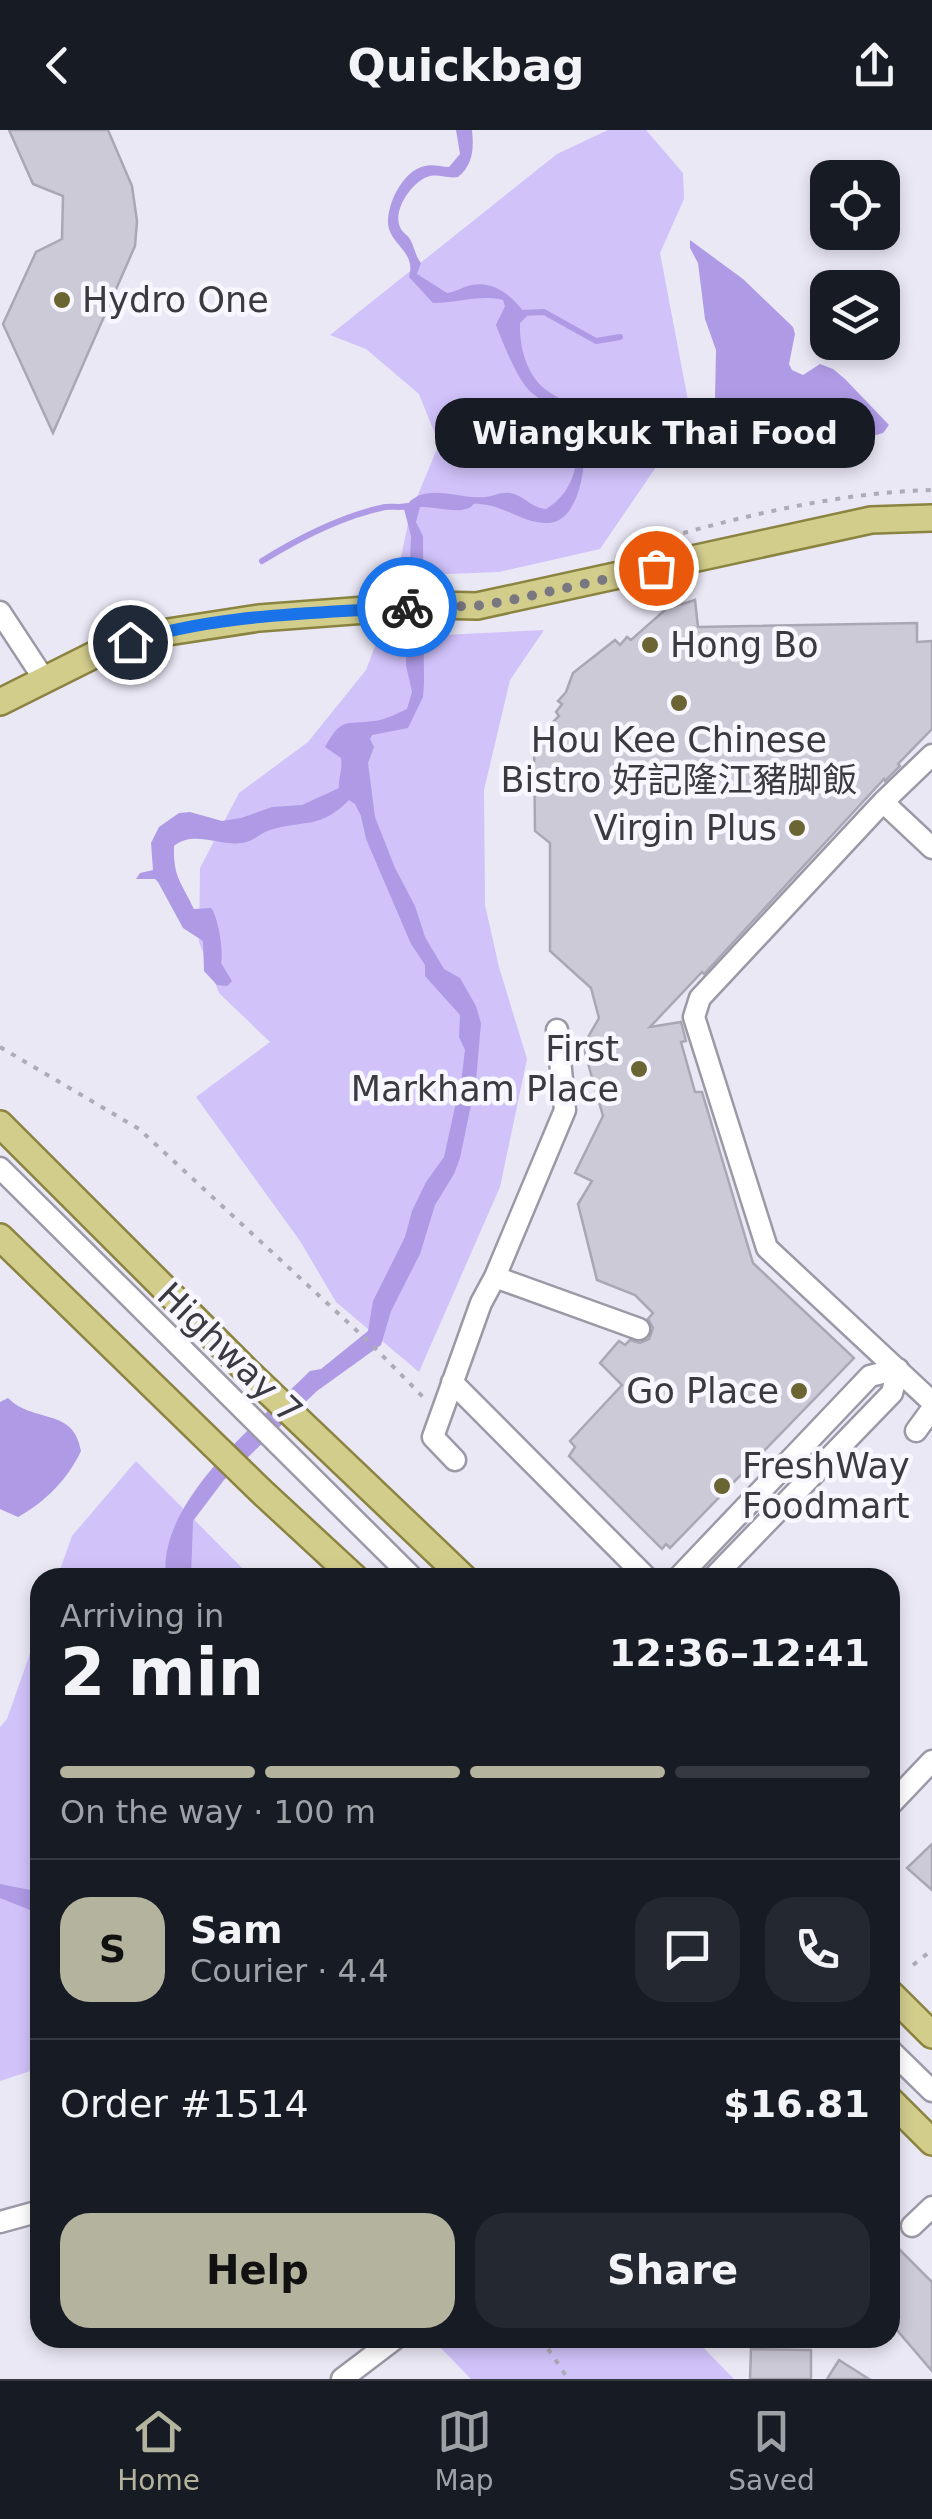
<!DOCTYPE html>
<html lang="en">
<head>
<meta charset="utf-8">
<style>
  body { margin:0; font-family:"DejaVu Sans","Noto Sans SC",sans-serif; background:#242831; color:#f1f3f6; height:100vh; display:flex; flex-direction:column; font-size:38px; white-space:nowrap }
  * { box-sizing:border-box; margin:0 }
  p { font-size:32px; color:#9ea1a6 }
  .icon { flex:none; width:55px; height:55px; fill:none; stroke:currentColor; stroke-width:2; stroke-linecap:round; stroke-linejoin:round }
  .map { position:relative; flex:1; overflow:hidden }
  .panel { position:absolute; left:30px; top:1438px; width:870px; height:780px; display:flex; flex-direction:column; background:#171b24; border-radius:30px; box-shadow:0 5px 15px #0003 }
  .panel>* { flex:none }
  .buttons { position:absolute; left:810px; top:30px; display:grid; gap:20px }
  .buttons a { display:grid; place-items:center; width:90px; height:90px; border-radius:20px; background:#171b24; box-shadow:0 5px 15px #0003; font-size:50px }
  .pin { position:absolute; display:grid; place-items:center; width:85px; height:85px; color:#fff; margin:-42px; border:5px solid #fff; border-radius:50%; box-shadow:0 2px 10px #0007 }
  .courier { position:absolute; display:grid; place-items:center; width:100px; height:100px; margin:-50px; border:8px solid #1a73e8; border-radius:50%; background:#fff; color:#222; box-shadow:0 2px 12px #0007 }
  .bubble { position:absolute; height:70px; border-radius:30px; background:#171b24; box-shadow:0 5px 15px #0003; font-size:32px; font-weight:700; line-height:70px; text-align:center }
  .head em { font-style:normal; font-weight:700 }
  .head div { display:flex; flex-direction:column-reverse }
  .head { display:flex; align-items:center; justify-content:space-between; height:170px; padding:0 30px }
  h1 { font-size:65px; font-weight:700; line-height:75px }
  .bar { display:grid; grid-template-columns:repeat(4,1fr); gap:15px 10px; align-content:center; height:120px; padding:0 30px }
  .bar i { height:12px; border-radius:8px; background:#363941 }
  .bar .selected { background:#b4b39e }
  .bar p { grid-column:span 4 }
  .line { display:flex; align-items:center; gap:25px; padding:0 30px; border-top:2px solid #363941 }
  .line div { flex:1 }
  .round { display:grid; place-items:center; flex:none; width:105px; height:105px; border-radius:30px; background:#242831 }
  .button { display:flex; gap:20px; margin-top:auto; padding:20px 30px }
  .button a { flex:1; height:115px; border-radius:30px; background:#b4b39e; color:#111; font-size:40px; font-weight:700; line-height:115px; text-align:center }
  .button a+a { background:#242831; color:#f1f3f6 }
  header { display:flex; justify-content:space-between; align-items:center; height:130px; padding:0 30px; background:#171b24; font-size:45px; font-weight:700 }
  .tabs { display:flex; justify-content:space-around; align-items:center; height:140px; border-top:2px solid #363941; background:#171b24; font-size:28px; color:#9ea1a6 }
  .tabs a { display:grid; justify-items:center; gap:5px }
  .tabs .selected { color:#b4b39e }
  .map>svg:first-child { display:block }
  .green { fill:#d1c2fa }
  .water { fill:#af9ae5 }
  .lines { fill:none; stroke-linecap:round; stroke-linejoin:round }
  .stream { stroke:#af9ae5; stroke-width:6 }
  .building { fill:#cdcad8; stroke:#aaa7b5; stroke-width:2.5 }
  .minor-casing { stroke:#9c99a7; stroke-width:25 }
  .major-casing { stroke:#8b8340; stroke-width:30 }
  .path { stroke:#adabb6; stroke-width:4; stroke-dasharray:5 8; stroke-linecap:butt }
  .minor { stroke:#fff; stroke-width:20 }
  .major { stroke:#d3cd8c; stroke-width:25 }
  .done { stroke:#797780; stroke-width:10; stroke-dasharray:0 18 }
  .route { stroke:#1a73e8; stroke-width:12 }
  .poi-dot { fill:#6a6532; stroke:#f8f6ff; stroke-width:4 }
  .labels { text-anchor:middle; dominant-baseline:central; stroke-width:9; stroke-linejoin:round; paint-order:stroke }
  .poi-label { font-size:35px; fill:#3b3a40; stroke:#f8f6ff; text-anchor:start }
  .street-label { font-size:35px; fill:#3b3a40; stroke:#f8f6ff }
</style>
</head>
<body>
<header><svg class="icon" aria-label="back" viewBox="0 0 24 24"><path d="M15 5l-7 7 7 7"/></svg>Quickbag<svg class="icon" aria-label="share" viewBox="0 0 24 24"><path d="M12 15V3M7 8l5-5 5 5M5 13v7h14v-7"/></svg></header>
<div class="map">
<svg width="932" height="2249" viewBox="0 0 932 2249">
  <rect width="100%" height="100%" fill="#ebe8f6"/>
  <path class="green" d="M608,0H646L683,43L684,69L660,123L691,286L600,419L499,442L397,446L410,384L439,314L419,264L366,219L330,205L557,24Z
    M544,500L510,550L484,660L485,775L499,837L527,929L500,1057L419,1242L336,1172L300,1111L196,967L270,912L219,863L199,812L200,738L239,663L308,612L366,540L378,508Z
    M136,1331L251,1447L57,1448L72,1406Z
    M40,1495V1938L0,1951V1597L7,1589Z
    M431,2208H694L734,2249H471Z"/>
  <path class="water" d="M456,0H472C474,18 473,35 458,47C446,49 438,43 427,47C411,53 391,82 401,99C404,104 409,106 411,111C415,119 415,125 421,133L417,144L447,163C456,162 462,157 471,155C496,150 514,168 527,186L520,193C519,217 527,248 549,262C560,269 571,273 578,286C591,311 585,392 548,393C525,394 503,375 480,374C468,373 477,376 466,379C454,383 433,376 420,377L416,392L423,406L424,553L423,567L408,598L372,605L370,609L374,617L368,633L375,687L395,738L415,776L425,807L444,839L460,848L476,876L481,893L476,951L460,1028L454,1044L435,1075L420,1124L391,1181L381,1215L317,1261L224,1350L193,1391L191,1447H166C157,1371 260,1291 310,1241L321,1239L368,1201L373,1171L405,1107L412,1081L426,1052L444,1027L462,945L465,920L459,907L460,885L425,846V835L411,814L366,709L361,686L355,674L349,670C319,700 306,689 270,700C260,703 253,712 242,713C218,716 194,700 174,716C173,748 182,753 194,779L211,778C218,786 224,822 221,833L232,851L227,856L217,855L204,841L203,811L183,798L158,752L155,749H136L140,743L153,740L151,713L159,697L179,683L190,682L222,691L241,688L272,677L302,675L339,658C338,647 343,640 341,628L325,617C342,587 344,595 374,591C385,590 396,584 407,579L412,562L406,535L411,406L404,379C422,349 458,370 486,367C494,366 501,362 510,363C524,365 531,378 546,379C578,361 587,314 562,286C551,274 536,269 526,257C514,241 503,213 496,195L505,176L503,170C480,164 458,173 433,173L409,147C417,121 388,114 388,92C388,71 404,40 425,36C432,34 442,37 449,37L460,24Z
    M690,110L743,149L793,197L795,204L789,234L792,240L803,245L820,234L833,239L845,249L889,295L883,303C857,311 828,319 802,305L796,286L783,281L752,306L711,313L709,305L715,269L716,220L705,189L698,133L690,118Z
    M8,1268C34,1294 74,1277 81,1321C68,1349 44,1373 18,1387L0,1379V1272Z
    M0,1754L40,1762V1784L0,1768Z"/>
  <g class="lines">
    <path class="stream" d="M521,183L544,182L596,211L620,207
      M262,431C299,408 342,386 385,377C393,376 400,378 408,376"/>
  </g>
  <path class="building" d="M9,0H108L132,56L137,91L135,116L53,303L3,194L36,122L62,109L63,66L33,54Z
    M695,470L698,497L917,493V512L932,511V599L898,634L900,636L885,651L884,649L704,844L702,842L650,897L681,892L686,911L681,912L695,962H702L753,1133L854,1228L670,1418L666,1414L662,1419L569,1326L575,1317L570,1311L622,1255L600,1233L619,1211L625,1215L630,1210L640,1213L649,1209L653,1198L648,1189L653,1183L635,1165L597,1150L578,1074L592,1051L575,1043L603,986L583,916L599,888L591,858L550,821V713L535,701L534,616L556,595L553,592L559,586L556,582L562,574L558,571L566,562L573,543L615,510L620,515L627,507L631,510L666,479Z
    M932,1714V1760L907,1738Z
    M890,2110L932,2152V2241L890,2192Z
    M751,2219L811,2220V2249H750Z
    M839,2230L869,2249H827Z"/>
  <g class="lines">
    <g class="minor-casing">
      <path id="minor" d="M0,482L44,549
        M932,625L883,672L700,868L694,887L767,1118L932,1272
        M883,672L932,718
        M0,1038L413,1448
        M495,1147L565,980L557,900
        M452,1252L647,1448
        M916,1301L932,1279
        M455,1330L433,1307L481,1173L495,1147L639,1199
        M678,1448L870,1246L898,1239L892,1263L713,1448
        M890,1675L932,1631
        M890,1920L932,1961
        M0,2092L40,2081
        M912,2096L932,2077
        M342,2249L396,2208"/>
    </g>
    <g class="major-casing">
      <path id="major" d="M0,572L106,519L155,504L259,488L433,475L477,476L871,390L932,388
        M0,994L247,1241L464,1448
        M0,1107L262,1362L355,1448
        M890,1863L932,1905
        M890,1970L932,2012"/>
    </g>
    <path class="path" d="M633,417C732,389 829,363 932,360
      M0,917L139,999L368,1211L427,1271
      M913,1835L932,1820
      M541,2208L568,2249"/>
    <use href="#minor" class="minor"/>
    <use href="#major" class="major"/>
  </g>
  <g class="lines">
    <path class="done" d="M407,477L476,476L507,471L656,438"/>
    <path class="route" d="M130,512C218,483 316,484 407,477"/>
  </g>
  <g class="poi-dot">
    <circle cx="62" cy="170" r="10"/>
    <circle cx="650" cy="515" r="10"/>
    <circle cx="679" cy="573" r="10"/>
    <circle cx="797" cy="698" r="10"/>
    <circle cx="639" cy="939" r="10"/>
    <circle cx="799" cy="1261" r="10"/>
    <circle cx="722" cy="1356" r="10"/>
  </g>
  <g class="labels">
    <g class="poi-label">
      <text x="82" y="170">Hydro One</text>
      <text x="670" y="515">Hong Bo</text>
      <text x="679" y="610" text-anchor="middle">Hou Kee Chinese<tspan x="679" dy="40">Bistro 好記隆江豬脚飯</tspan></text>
      <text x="777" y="698" text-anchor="end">Virgin Plus</text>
      <text x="619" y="919" text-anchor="end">First<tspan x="619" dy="40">Markham Place</tspan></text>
      <text x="779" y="1261" text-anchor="end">Go Place</text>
      <text x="742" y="1336">FreshWay<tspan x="742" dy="40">Foodmart</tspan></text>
    </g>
    <g class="street-label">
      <text transform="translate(230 1223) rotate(44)">Highway 7</text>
    </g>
  </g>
</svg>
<div class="buttons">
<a><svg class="icon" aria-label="locate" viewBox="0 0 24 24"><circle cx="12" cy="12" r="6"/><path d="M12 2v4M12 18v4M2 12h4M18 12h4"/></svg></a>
<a><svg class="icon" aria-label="layers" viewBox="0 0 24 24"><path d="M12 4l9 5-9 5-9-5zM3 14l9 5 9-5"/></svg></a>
</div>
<div class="pin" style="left:656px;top:438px;background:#ea580c"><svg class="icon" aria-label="bag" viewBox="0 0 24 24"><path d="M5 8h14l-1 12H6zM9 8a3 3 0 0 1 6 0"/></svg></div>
<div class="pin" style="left:130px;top:512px;background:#1f2937"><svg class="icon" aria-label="home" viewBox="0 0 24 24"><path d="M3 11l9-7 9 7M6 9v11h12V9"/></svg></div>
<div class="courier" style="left:407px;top:477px"><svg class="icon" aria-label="bike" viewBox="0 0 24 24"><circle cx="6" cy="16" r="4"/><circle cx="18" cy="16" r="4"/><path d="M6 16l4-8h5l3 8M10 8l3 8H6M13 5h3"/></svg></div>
<div class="bubble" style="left:435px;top:268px;width:440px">Wiangkuk Thai Food</div>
<section class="panel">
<div class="head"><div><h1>2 min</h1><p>Arriving in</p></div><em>12:36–12:41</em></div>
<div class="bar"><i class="selected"></i><i class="selected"></i><i class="selected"></i><i></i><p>On the way · 100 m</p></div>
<div class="line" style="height:180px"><b class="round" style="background:#b4b39e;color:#111">S</b><div><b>Sam</b><p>Courier · 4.4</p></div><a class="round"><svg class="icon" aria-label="chat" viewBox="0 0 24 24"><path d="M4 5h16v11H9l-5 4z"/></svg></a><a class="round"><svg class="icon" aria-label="phone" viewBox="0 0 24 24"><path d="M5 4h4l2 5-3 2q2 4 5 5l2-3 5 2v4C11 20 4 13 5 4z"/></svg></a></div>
<div class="line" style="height:130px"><div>Order #1514</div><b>$16.81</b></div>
<div class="button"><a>Help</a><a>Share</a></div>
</section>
</div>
<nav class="tabs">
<a class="selected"><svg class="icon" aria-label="home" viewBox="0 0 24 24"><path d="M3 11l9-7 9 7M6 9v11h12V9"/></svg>Home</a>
<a><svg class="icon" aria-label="map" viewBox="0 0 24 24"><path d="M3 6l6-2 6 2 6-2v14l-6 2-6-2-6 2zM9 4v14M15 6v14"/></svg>Map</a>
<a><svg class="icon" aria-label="saved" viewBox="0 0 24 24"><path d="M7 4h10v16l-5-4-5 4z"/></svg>Saved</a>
</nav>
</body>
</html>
